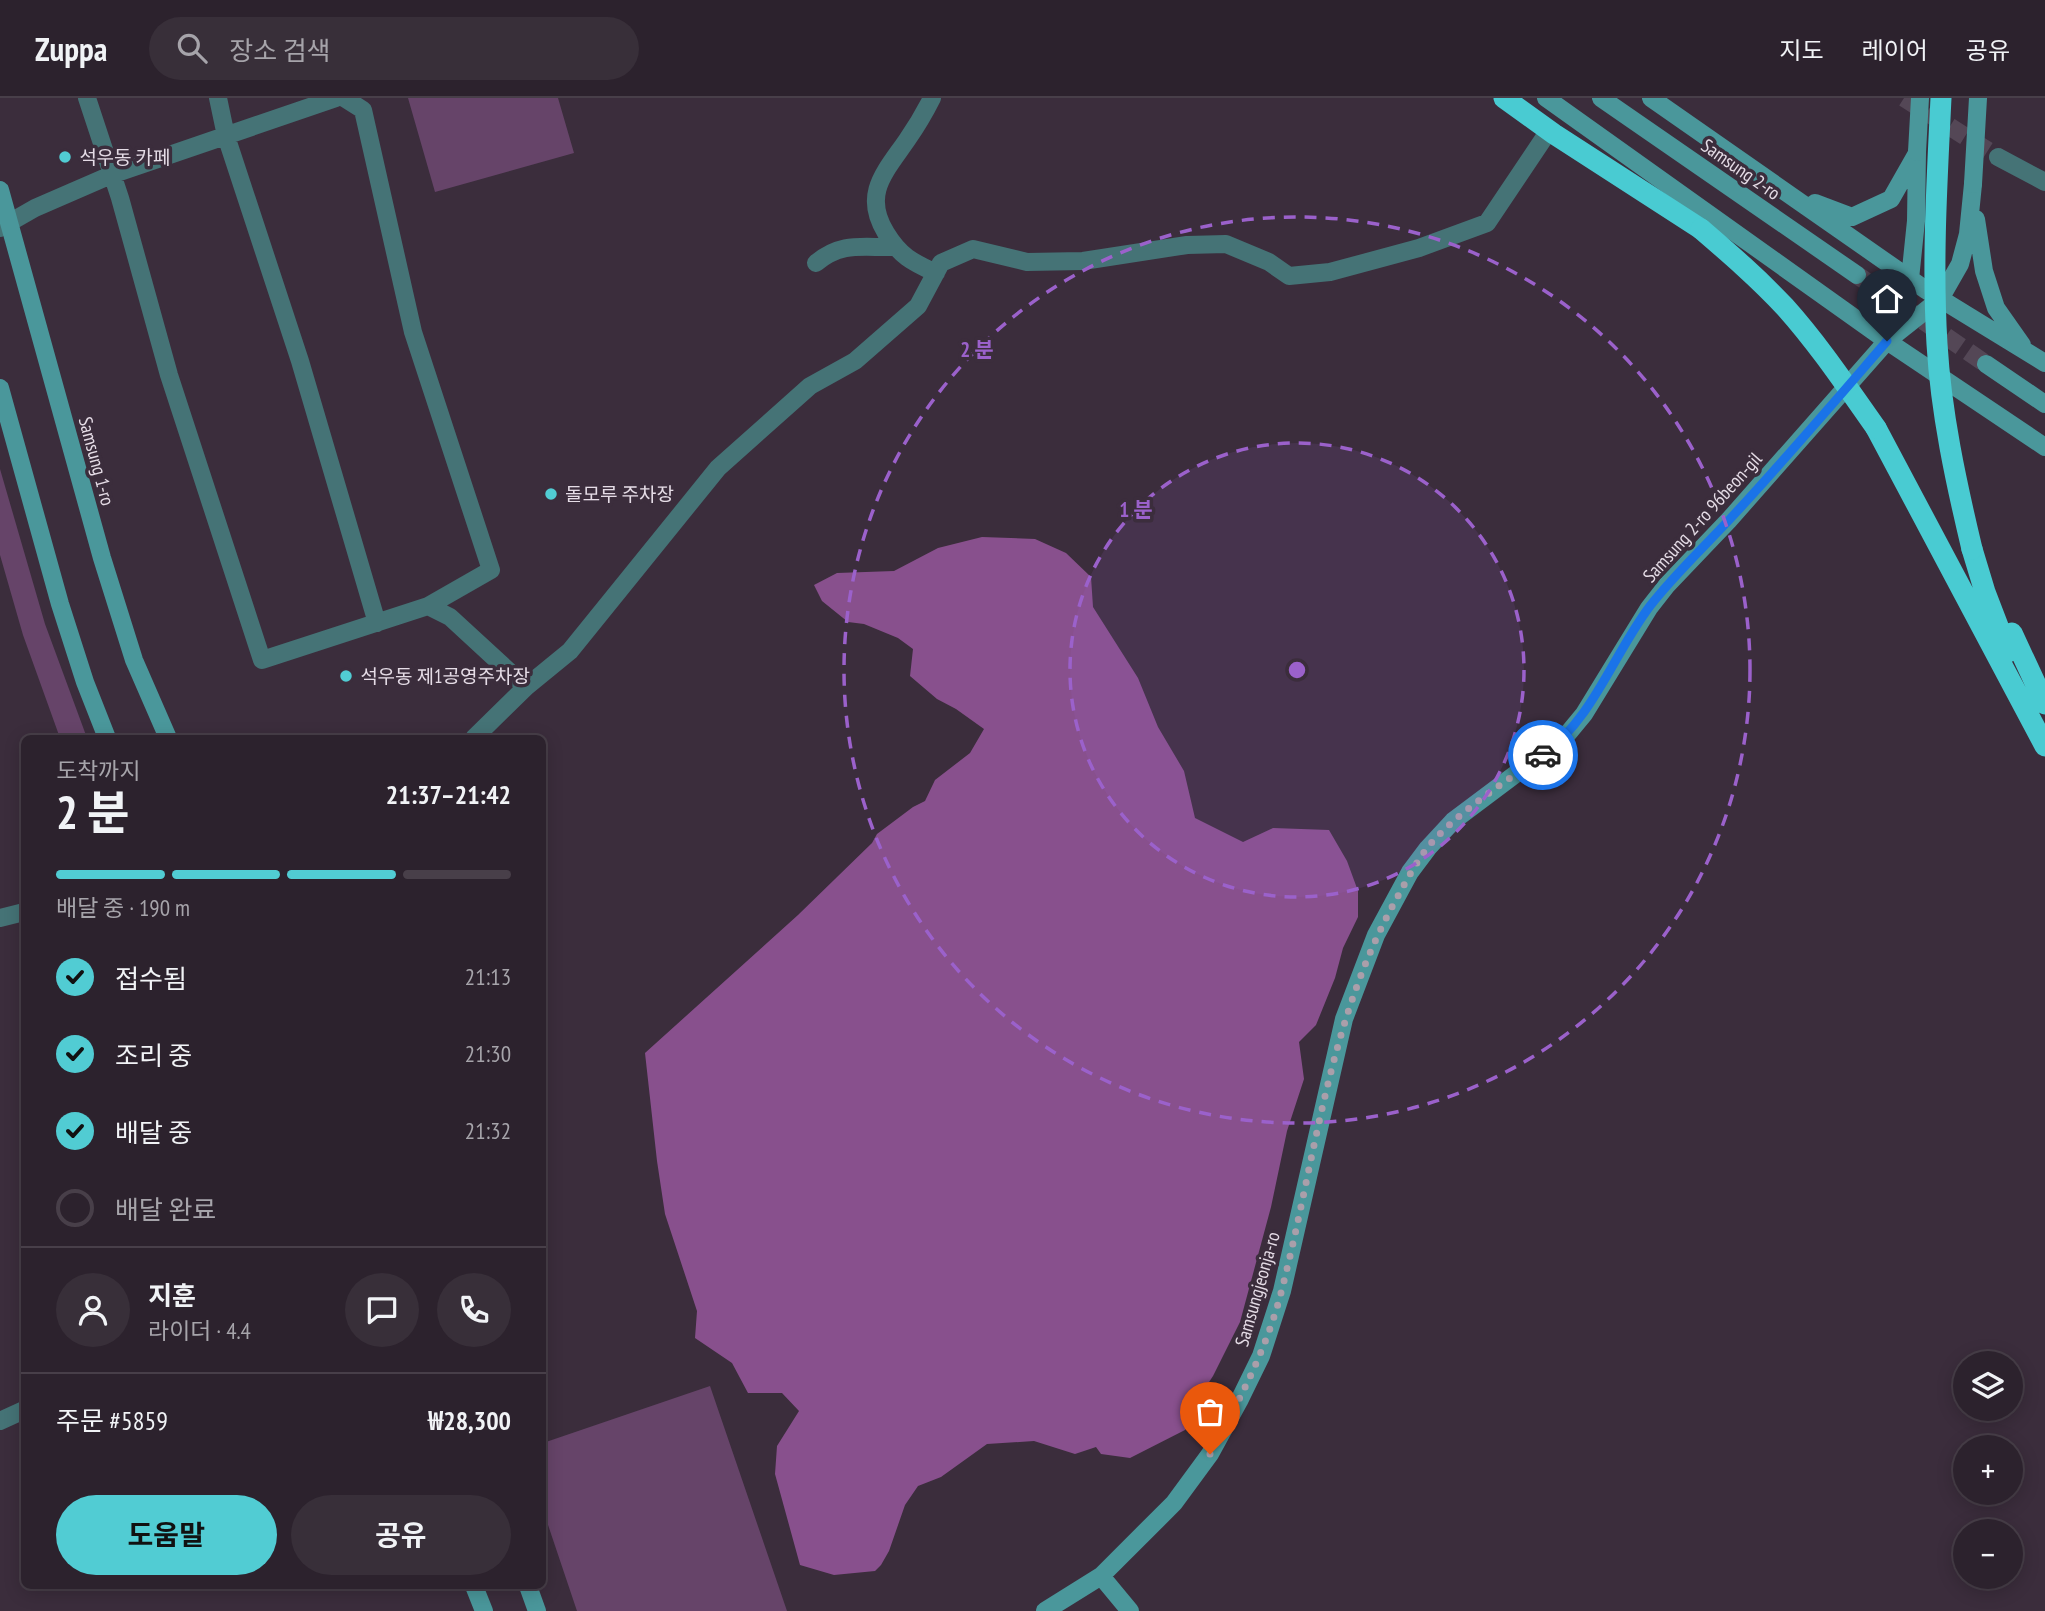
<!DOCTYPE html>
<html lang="ko">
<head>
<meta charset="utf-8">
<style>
  body { margin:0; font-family:"PT Sans Narrow","Noto Sans KR",sans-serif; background:#382f39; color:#f1f3f6; height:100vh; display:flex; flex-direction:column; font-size:26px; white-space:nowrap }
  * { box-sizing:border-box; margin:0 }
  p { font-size:23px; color:#a6a4aa }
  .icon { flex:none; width:38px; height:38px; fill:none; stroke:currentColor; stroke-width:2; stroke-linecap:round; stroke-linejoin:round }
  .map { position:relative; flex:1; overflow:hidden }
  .panel { position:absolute; left:21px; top:637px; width:525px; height:854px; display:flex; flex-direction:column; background:#2c222d; border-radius:10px; box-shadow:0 4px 18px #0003,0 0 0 2px #483f49 }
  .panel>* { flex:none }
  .tools { position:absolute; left:1953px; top:1253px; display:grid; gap:14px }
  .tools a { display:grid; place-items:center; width:70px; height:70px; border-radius:50%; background:#2c222d; box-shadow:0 4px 18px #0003,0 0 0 2px #483f49; font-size:35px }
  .pin { position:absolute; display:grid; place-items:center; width:60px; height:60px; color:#fff; margin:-72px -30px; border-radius:50% 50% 50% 0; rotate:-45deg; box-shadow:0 0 7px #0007 }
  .pin .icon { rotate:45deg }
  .courier { position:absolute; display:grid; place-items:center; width:70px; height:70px; margin:-35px; border:5px solid #1a73e8; border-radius:50%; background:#fff; color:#222; box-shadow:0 2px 9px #0007 }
  .overview em { font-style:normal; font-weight:700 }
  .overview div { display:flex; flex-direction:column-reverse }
  .overview { display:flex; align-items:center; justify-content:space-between; height:119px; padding:0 35px }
  h1 { font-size:46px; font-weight:700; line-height:52px }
  .bar { display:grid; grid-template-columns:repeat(4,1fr); gap:10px 7px; align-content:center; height:84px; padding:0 35px }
  .bar i { height:9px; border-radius:5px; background:#483f49 }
  .bar .on { background:#51ccd3 }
  .bar p { grid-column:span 4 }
  .line { display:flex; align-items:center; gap:18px; padding:0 35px; border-top:2px solid #483f49 }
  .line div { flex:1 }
  .round { display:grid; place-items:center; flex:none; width:74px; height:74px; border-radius:37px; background:#382f39 }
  ol { padding:0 35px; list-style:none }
  li { display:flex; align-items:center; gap:21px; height:77px }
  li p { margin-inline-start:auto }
  li .icon { padding:7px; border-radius:50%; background:#51ccd3; color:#111; stroke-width:4 }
  li:last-child { color:#a6a4aa }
  li i { width:38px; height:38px; border:4px solid #483f49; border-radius:50% }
  .cta { display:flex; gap:14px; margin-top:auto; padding:14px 35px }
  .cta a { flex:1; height:80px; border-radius:42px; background:#51ccd3; color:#111; font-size:28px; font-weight:700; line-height:80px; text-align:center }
  .cta a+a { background:#382f39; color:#f1f3f6 }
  header { display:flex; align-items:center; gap:42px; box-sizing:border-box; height:98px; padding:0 35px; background:#2c222d; border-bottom:2px solid #483f49 }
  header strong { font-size:33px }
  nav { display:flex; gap:38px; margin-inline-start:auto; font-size:24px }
  .search { width:490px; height:63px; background:#382f39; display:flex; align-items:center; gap:18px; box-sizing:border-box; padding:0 24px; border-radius:38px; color:#a6a4aa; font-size:26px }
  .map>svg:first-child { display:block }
  .green { fill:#664469 }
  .forest { fill:#88508d }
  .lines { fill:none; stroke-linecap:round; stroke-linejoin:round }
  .street-tunnel { stroke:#544756; stroke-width:18; stroke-dasharray:18 9; stroke-linecap:butt }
  .secondary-tunnel { stroke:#544756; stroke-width:18; stroke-dasharray:18 9; stroke-linecap:butt }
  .street { stroke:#457376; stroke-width:18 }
  .secondary { stroke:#4a979b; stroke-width:18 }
  .highway { stroke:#49cbd2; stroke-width:21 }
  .secondary-bridge { stroke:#4a979b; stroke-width:18 }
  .highway-bridge { stroke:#49cbd2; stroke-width:21 }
  .done { stroke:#aa9faa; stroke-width:7; stroke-dasharray:0 12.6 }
  .route { stroke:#1a73e8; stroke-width:9 }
  .ring { fill:none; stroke:#9b61cb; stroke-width:3.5; stroke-dasharray:12 9 }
  .poi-dot { fill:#51ccd3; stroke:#3b2d3c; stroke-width:2.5 }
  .labels { text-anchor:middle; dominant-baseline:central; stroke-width:7; stroke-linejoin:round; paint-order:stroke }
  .poi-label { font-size:19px; fill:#e5dce6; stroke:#3b2d3c; text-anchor:start }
  .street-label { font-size:19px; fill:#e5dce6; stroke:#3b2d3c }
  .centre { fill:#9b61cb; stroke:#3b2d3c; stroke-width:3.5 }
  .ring-label { font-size:21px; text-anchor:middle; font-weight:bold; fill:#9b61cb; stroke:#3b2d3c; stroke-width:7; stroke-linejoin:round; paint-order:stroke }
</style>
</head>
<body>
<header>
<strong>Zuppa</strong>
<div class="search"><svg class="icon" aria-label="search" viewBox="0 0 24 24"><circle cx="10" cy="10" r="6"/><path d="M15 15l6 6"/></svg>장소 검색</div>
<nav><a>지도</a><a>레이어</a><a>공유</a></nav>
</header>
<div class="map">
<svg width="2045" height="1513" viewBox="0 0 2045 1513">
  <rect width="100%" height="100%" fill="#3b2d3c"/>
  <path class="green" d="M408,0H558L574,55L435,94Z
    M0,371L45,526L87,640H60L23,537L0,457Z
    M710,1288L787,1513H577L543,1412V1345Z"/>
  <path class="forest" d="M982,439L1035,441L1066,455L1091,479L1093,509L1138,580L1158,629L1184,673L1195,720L1243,744L1273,730L1329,732L1347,763L1358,793V819L1343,850L1335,880L1316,927L1299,944L1304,981L1287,1033L1271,1109L1240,1224L1213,1278L1198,1301L1185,1332L1130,1360L1101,1356L1096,1349L1075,1356L1034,1343L987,1346L941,1379L918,1388L905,1407L889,1453L881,1467L875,1473L834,1477L800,1467L775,1376L777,1348L799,1313L782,1295H748L732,1265L695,1240L697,1213L665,1116L657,1063L645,955L798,817L872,745L877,736L913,709L925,703L935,682L970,655L984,631L956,611L937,601L910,578L913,551L898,540L864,526L848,524L822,503L814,487L837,475L894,473L938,450Z"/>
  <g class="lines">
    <path class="street-tunnel" d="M1904,0L1998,59"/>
    <path class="secondary-tunnel" d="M1857,177L1986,266"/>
    <path class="street" d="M87,0L120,100L169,277L262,562L428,508L491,472L413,234L363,12L344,0
      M218,0L226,38L300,263L377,525
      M932,0C925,14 916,29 907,42C885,74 862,96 886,135C900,158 912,164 936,175
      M1998,59L2045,84
      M0,130L35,110L111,77L336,0
      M816,165C842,143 864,150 894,149
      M428,508L450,519L526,589
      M474,640L526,589L570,553L718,370L810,288L855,263L918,208L941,165L973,151L1027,164L1083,163L1187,147L1226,146L1269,164L1289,178L1330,174L1419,150L1487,125L1544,40
      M0,820L24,814
      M0,1323L24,1312"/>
    <path class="secondary" d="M1546,0L1887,243L2045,349
      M1601,0L1857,177
      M1651,0L1926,192L2045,265
      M0,92L102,460L134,562L168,640
      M1815,105L1852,119L1891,101L1916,57
      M1976,121L1984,173L1996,210L2022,247
      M1887,243L1910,181L1916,123L1917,54
      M1986,266L2045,306
      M0,290L60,506L85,584L107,640
      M1101,1478L1130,1513
      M474,1488L484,1513
      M528,1488L537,1513
      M1045,1513L1101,1478L1174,1405L1210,1356L1239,1303L1261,1258L1282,1193L1344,921L1376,837L1410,774L1428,750L1453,723L1565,639L1584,616L1649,510L1667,487L1729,422L1887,243L1940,201L1960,166L1968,136L1973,86"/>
    <path class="highway" d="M1504,0L1554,36L1701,131
      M1876,330L2045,648
      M1972,451L1985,494L2008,554
      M2012,535L2045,606"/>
    <path class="secondary-bridge" d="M1917,54L1920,0
      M1973,86L1978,0"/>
    <path class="highway-bridge" d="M1941,0C1937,82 1932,164 1937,246C1941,315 1956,384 1972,451
      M1701,131C1730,156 1759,181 1785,209C1819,247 1847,289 1876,330"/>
  </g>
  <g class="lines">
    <path class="done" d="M1210,1356C1239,1303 1267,1251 1282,1191C1315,1063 1328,928 1392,809C1403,789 1413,769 1427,750C1459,712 1503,686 1543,657"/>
    <path class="route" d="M1543,657C1594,619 1613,557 1650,508C1674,477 1703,450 1729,422C1783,364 1835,303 1887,243"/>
  </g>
  <circle cx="1297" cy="572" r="227" fill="#9b61cb" fill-opacity=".12"/>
  <g class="ring">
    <circle cx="1297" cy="572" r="227"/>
    <circle cx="1297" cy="572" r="453"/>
  </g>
  <g class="poi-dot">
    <circle cx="65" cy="59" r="7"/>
    <circle cx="551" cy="396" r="7"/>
    <circle cx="346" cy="578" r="7"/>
  </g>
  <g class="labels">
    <g class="poi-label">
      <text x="79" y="59">석우동 카페</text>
      <text x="565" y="396">돌모루 주차장</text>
      <text x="360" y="578">석우동 제1공영주차장</text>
    </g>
    <g class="street-label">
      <text transform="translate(1741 71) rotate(35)">Samsung 2-ro</text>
      <text transform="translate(97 363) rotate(75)">Samsung 1-ro</text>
      <text transform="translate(1702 419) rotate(-48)">Samsung 2-ro 96beon-gil</text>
      <text transform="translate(1257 1191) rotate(-74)">Samsungjeonja-ro</text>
    </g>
  </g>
  <circle cx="1297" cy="572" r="10" class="centre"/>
  <g class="ring-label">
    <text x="977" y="259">2 분</text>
    <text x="1136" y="419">1 분</text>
  </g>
</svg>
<div class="tools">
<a><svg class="icon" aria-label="layers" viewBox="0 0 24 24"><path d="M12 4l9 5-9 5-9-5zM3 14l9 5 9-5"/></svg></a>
<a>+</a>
<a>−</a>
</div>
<div class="pin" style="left:1210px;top:1356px;background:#ea580c"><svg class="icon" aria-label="bag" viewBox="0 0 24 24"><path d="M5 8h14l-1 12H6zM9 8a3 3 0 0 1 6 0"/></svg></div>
<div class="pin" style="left:1887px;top:243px;background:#1f2937"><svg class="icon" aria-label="home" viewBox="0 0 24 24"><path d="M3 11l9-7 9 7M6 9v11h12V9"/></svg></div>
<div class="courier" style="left:1543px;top:657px"><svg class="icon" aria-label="car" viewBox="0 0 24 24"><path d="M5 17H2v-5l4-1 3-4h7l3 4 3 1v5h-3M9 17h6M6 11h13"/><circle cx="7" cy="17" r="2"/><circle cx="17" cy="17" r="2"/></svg></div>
<section class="panel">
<div class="overview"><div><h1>2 분</h1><p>도착까지</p></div><em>21:37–21:42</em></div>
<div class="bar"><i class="on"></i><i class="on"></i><i class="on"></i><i></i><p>배달 중 · 190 m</p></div>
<ol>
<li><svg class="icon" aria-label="check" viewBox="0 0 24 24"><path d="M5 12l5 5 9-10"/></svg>접수됨<p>21:13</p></li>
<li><svg class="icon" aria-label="check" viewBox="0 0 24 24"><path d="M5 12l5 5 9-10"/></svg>조리 중<p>21:30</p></li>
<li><svg class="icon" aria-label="check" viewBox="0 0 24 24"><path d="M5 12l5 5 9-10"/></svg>배달 중<p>21:32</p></li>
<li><i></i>배달 완료</li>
</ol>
<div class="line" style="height:126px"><a class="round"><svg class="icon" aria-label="person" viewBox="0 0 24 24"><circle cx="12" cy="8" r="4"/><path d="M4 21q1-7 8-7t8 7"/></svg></a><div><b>지훈</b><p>라이더 · 4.4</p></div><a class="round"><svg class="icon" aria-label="chat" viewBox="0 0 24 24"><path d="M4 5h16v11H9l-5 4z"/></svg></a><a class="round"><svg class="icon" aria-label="phone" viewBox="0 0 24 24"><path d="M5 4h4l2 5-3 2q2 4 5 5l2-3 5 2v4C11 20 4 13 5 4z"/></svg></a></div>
<div class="line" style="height:91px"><div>주문 #5859</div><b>₩28,300</b></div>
<div class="cta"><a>도움말</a><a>공유</a></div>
</section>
</div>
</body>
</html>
